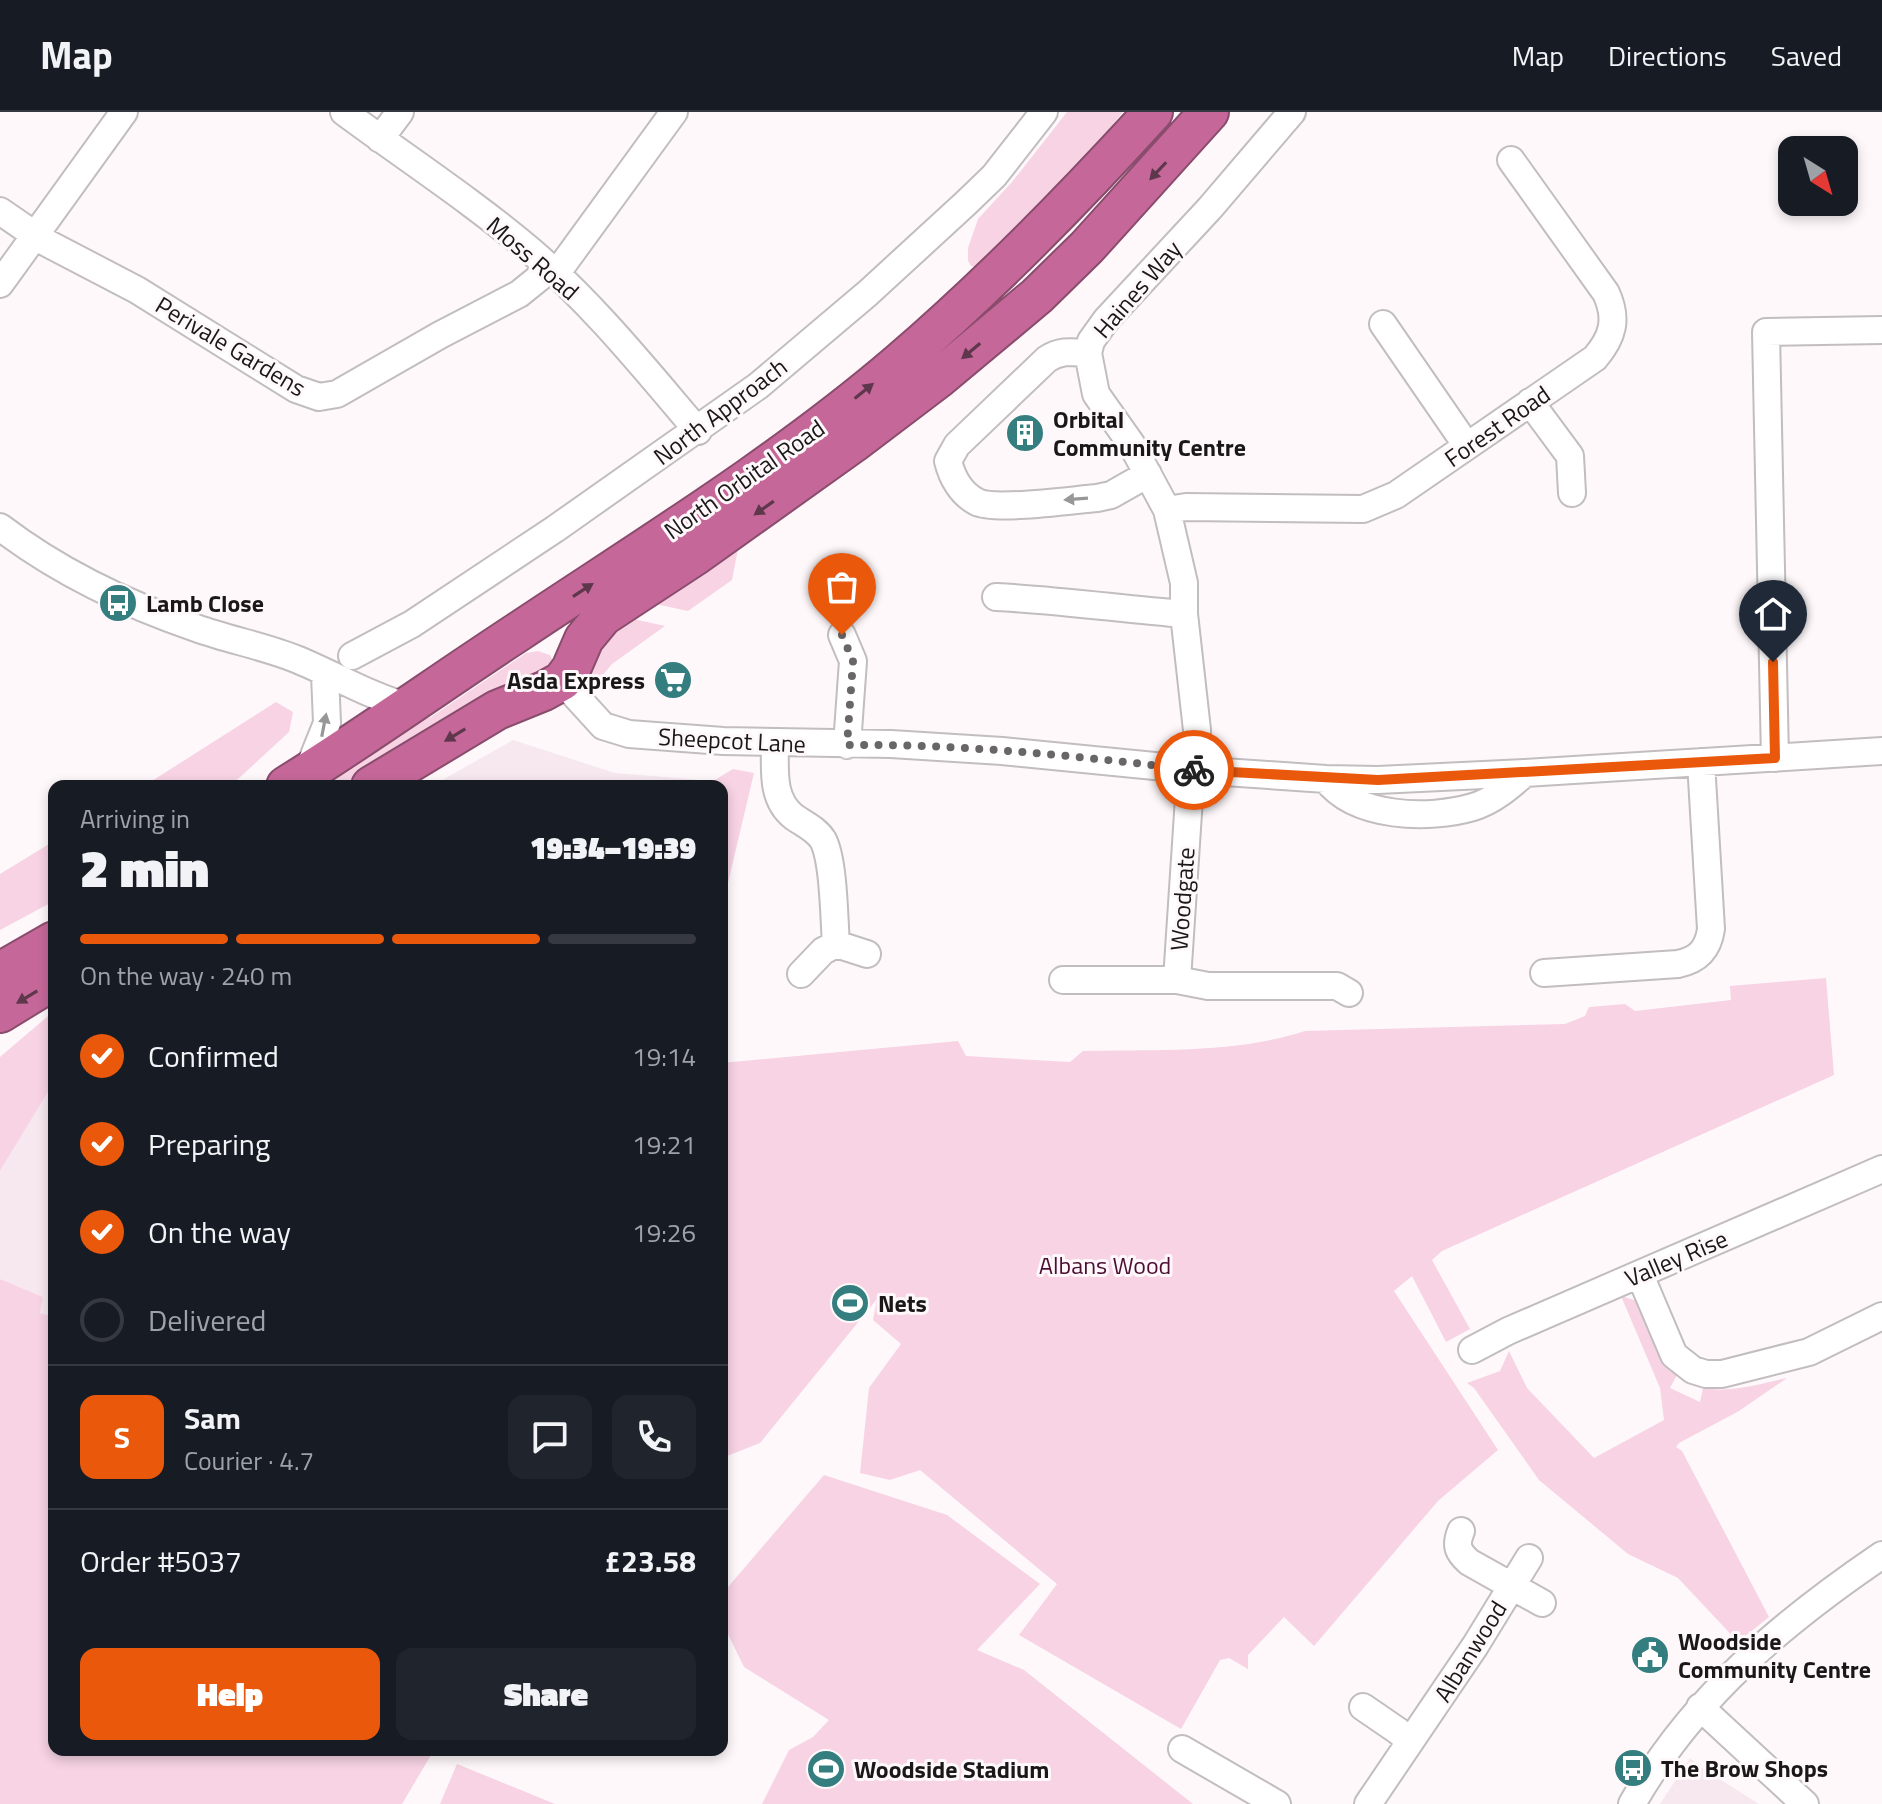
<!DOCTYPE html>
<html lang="en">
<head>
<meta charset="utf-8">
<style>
  body { margin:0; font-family:"Titillium Web",sans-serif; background:#20242c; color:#f1f3f6; height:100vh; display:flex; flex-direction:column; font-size:30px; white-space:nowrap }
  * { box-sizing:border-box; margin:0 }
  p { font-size:26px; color:#9ea1a6 }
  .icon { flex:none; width:44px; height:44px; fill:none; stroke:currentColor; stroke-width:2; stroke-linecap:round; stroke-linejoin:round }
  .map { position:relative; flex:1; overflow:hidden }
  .panel { position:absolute; left:48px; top:668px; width:680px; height:976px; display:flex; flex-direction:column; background:#171b24; border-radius:16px; box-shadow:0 4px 12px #0003 }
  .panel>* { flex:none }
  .needle { width:52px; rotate:143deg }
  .buttons { position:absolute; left:1778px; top:24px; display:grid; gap:16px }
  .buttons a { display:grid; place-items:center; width:80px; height:80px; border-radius:16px; background:#171b24; box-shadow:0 4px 12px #0003; font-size:40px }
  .pin { position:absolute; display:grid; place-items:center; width:68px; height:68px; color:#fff; margin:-82px -34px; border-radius:50% 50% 50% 0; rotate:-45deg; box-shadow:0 0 8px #0007 }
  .pin .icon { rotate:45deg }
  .courier { position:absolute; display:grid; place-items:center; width:80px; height:80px; margin:-40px; border:6px solid #ea580c; border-radius:50%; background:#fff; color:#222; box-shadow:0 2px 10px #0007 }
  .overview em { font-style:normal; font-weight:800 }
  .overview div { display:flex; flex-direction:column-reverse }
  .overview { display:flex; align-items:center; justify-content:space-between; height:136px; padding:0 32px }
  h1 { font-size:52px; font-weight:800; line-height:60px }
  .bar { display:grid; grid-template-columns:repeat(4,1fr); gap:12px 8px; align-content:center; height:96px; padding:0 32px }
  .bar i { height:10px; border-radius:6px; background:#363941 }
  .bar .on { background:#ea580c }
  .bar p { grid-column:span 4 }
  .line { display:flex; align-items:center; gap:20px; padding:0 32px; border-top:2px solid #363941 }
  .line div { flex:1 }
  .round { display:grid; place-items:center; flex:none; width:84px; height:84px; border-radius:16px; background:#20242c }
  ol { padding:0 32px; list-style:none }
  li { display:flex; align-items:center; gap:24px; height:88px }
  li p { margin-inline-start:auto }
  li .icon { padding:8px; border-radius:50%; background:#ea580c; color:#fff; stroke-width:4 }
  li:last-child { color:#9ea1a6 }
  li i { width:44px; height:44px; border:4px solid #363941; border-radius:50% }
  .cta { display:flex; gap:16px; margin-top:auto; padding:16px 32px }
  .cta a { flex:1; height:92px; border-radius:16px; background:#ea580c; color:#fff; font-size:32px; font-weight:800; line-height:92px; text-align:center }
  .cta a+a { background:#20242c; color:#f1f3f6 }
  header { display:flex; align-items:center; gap:48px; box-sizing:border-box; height:112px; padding:0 40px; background:#171b24; border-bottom:2px solid #363941 }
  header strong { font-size:38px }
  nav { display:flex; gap:44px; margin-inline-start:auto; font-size:28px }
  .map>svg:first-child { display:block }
  .built { fill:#f6e8ee }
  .green { fill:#f7d3e4 }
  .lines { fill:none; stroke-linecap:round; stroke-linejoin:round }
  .minor-casing { stroke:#c2bdbf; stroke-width:30 }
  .highway-casing { stroke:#894c6c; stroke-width:42 }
  .minor { stroke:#fff; stroke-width:26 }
  .highway { stroke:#c56899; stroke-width:38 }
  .oneway { fill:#5e374c }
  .oneway2 { fill:#989797 }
  .done { stroke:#696667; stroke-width:8; stroke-dasharray:0 14.4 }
  .route { stroke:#ea580c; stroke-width:10 }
  .labels { text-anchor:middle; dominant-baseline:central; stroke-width:6; stroke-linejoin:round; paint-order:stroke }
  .street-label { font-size:24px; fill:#191718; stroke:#fef8fb }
  .poi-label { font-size:24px; font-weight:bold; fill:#191718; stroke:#fef8fb; text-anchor:start }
  .park-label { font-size:24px; fill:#4c0f33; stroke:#fef8fb }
</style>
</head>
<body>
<header>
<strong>Map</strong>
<nav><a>Map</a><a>Directions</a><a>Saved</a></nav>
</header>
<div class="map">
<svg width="1882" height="1692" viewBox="0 0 1882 1692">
  <rect width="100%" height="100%" fill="#fef8fb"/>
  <path class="built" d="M513,628L615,661L713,669V674H432Z
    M54,970V1205L39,1201L43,1185L0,1167V1059Z
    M1690,1646L1699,1654L1759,1692H1660Z"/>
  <path class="green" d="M1067,0H1123L1055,83L977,155L971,154L968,149V136L978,107L1012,70Z
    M739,432L732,468L688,499L651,491Z
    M629,506L665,514L612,552L597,570L590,574L588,563L592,537Z
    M538,539L550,543L555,553L353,674H308L394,619L431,605L526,541Z
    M276,590L293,600L289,620L238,667L225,674H144Z
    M733,657L754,661L722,796V674H713V669Z
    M54,729V789L0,818V762Z
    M1826,866L1834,963L1442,1139L1432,1148L1470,1217L1446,1230L1412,1164L1394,1179L1498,1338L1438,1389L1314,1534L1284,1505L1248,1543V1557L1229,1546L1220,1548L1181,1617L1019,1523L1057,1472L920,1358L890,1368L860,1361L869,1276L901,1232L873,1208L877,1187L760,1331L722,1346V951L958,929L966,944L1070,950L1083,939C1157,937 1233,942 1305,919L1565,912L1585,904L1589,895L1625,892L1635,899L1731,888L1730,874Z
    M54,899V970L0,1059V945Z
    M0,1167L43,1185L40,1201L54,1205V1638H434L402,1692H0Z
    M1621,1184L1637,1189L1663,1250L1677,1263L1670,1276L1700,1290L1703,1276C1732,1281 1759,1272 1787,1266L1739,1299L1679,1331L1676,1335L1682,1339L1769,1505L1738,1530L1678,1466L1628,1442L1539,1368L1474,1276L1467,1271L1500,1259L1509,1239L1527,1276L1594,1346L1664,1308L1660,1276Z
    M824,1363L947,1403L1040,1472L977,1538L1024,1558L1193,1692H762L789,1638L813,1625L829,1608L744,1555L722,1510V1482Z
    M457,1652L555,1692H440Z"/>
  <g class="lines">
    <g class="minor-casing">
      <path id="minor" d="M344,0C406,46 472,89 531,139C593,192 645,257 698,319
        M380,27L400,0
        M0,99L45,130L137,178L296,277L319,285L337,282L440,223L519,182L550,157
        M556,162L674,0
        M0,172L124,0
        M1383,212L1467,334
        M1088,241C1072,240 1061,238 1047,247L957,333L948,349C952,365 961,382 977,390C996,399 1072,388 1097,386L1111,383L1148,362
        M1530,290L1570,344L1572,381
        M1167,398L1186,395L1363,397L1396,383L1595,246C1613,225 1618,207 1606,181L1511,48
        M0,415C59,460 126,492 196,516C229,528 264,534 296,547C333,562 369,584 409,595
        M996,485C1059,488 1121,497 1184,502
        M842,523L853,549L847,633
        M352,544L412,512L555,417L758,274L868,181L966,91L994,64L1044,0
        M562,569L603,614L629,622L723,629L891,632L1002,639L1195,658L1326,667L1378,668L1525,661L1882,639
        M775,631C775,658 771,687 794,705C804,712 816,717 823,728C834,749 834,807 836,832
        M1775,646L1766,220L1882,218
        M307,661L327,611L325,562
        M1326,667C1355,706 1429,708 1473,695C1493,689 1509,675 1525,661
        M1544,861L1678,852C1698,848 1708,838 1711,817L1701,650
        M801,862L823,839L836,832L867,842
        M1063,868H1177L1208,874H1337L1349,881
        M1177,868L1189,686L1197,640V618L1184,502V471L1167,398L1132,333L1096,282L1088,241L1091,229L1106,208L1210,96L1292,0
        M1640,1163L1674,1243L1693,1258L1706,1262H1722L1809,1240L1882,1204
        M1472,1238L1508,1219L1882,1057
        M1461,1419C1455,1434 1458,1440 1469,1450L1542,1491
        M1363,1595L1398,1619L1409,1629
        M1700,1595L1805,1692
        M1182,1637L1277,1692
        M1368,1692L1475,1534L1529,1446
        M1632,1692C1693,1585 1782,1511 1882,1443"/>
    </g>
    <g class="highway-casing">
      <path id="highway" d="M286,674C365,625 440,571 518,520C647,434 781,352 899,251C990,173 1072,89 1153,0
        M371,674L497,598L544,579L562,569L571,557L584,527L603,504L696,443L853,331L940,265L1037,184L1087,135L1209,0
        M0,860L54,829
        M0,901L54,868"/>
    </g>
    <use href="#minor" class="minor"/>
    <use href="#highway" class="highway"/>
  </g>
  <defs><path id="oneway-solid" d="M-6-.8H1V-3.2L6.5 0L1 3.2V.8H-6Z" transform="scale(2)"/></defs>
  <g class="oneway">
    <use href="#oneway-solid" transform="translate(1158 59) rotate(133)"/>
    <use href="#oneway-solid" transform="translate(971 239) rotate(140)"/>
    <use href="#oneway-solid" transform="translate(864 279) rotate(-39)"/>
    <use href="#oneway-solid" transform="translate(764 396) rotate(145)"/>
    <use href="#oneway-solid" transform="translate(583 478) rotate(-33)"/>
    <use href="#oneway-solid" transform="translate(455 623) rotate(149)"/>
    <use href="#oneway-solid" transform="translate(27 885) rotate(149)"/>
  </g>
  <g class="oneway2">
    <use href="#oneway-solid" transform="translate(1076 387) rotate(176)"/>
    <use href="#oneway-solid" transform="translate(324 613) rotate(-79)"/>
  </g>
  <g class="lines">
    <path class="done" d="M842,523L853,549L847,633C962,632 1079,644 1194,658"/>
    <path class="route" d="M1194,658L1378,668L1775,646L1773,550"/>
  </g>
  <defs>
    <g id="building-disc" transform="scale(2)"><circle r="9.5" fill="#357e80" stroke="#fef8fb"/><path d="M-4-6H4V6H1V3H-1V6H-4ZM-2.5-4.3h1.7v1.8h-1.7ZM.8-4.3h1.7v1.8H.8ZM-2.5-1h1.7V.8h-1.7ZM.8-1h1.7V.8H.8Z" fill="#fff"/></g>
    <g id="bus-disc" transform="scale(2)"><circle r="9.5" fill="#357e80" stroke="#fef8fb"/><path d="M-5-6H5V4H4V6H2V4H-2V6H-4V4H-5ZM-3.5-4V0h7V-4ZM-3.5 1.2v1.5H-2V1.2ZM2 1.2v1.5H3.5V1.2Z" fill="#fff"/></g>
    <g id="supermarket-disc" transform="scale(2)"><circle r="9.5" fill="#357e80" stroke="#fef8fb"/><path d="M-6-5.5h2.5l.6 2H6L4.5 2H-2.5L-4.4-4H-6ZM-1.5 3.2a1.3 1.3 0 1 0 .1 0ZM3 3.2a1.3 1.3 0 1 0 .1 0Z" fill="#fff"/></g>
    <g id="stadium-disc" transform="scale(2)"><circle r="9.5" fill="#357e80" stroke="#fef8fb"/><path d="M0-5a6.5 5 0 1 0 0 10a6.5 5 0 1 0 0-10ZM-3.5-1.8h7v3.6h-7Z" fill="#fff"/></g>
    <g id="civic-disc" transform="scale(2)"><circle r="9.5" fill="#357e80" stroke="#fef8fb"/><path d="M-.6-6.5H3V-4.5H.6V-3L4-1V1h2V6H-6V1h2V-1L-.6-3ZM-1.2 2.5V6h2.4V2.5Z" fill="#fff"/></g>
  </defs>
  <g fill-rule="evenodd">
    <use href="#building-disc" x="1025" y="321"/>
    <use href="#bus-disc" x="118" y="491"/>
    <use href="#supermarket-disc" x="673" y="568"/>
    <use href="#stadium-disc" x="850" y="1191"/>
    <use href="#civic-disc" x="1650" y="1543"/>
    <use href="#bus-disc" x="1633" y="1656"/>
    <use href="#stadium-disc" x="826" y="1657"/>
  </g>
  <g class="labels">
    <g class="street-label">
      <text transform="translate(533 146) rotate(41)">Moss Road</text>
      <text transform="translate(1137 177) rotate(-49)">Haines Way</text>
      <text transform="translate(231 234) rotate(31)">Perivale Gardens</text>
      <text transform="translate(720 299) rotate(-37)">North Approach</text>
      <text transform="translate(1497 314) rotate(-35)">Forest Road</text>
      <text transform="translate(744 367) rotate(-35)">North Orbital Road</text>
      <text transform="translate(732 628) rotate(3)">Sheepcot Lane</text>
      <text transform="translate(1182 787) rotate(-86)">Woodgate</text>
      <text transform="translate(1676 1146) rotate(-23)">Valley Rise</text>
      <text transform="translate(1470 1539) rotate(-58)">Albanwood</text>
    </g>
    <g class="poi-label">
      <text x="1053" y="307">Orbital<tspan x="1053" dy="28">Community Centre</tspan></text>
      <text x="146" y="491">Lamb Close</text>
      <text x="645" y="568" text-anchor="end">Asda Express</text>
      <text x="878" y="1191">Nets</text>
      <text x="1678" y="1529">Woodside<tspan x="1678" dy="28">Community Centre</tspan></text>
      <text x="1661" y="1656">The Brow Shops</text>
      <text x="854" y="1657">Woodside Stadium</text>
    </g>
    <g class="park-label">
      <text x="1105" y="1153">Albans Wood</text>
    </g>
  </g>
</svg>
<div class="buttons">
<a><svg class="needle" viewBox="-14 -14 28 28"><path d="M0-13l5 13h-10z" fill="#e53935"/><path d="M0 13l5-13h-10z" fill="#9ea1a6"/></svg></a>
</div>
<div class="pin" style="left:842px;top:523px;background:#ea580c"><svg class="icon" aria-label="bag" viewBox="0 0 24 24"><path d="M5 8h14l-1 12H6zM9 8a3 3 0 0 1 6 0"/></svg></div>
<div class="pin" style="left:1773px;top:550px;background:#1f2937"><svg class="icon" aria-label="home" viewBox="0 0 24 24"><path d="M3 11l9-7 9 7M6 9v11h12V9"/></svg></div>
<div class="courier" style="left:1194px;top:658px"><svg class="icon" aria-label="bike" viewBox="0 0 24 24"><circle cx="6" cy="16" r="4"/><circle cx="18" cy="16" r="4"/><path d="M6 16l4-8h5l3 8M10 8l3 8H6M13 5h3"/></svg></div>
<section class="panel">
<div class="overview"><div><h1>2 min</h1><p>Arriving in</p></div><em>19:34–19:39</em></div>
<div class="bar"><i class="on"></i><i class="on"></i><i class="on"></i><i></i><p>On the way · 240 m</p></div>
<ol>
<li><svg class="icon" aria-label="check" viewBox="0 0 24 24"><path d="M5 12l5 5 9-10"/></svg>Confirmed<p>19:14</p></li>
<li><svg class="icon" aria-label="check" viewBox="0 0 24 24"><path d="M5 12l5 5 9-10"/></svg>Preparing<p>19:21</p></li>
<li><svg class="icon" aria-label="check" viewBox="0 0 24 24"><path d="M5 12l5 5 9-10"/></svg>On the way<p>19:26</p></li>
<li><i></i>Delivered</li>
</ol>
<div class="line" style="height:144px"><b class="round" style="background:#ea580c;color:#fff">S</b><div><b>Sam</b><p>Courier · 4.7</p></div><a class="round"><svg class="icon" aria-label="chat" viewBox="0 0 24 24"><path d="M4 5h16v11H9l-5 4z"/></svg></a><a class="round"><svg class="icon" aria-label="phone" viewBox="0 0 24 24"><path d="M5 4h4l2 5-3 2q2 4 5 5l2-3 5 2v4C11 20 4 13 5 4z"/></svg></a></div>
<div class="line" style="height:104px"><div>Order #5037</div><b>£23.58</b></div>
<div class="cta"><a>Help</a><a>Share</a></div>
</section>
</div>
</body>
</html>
